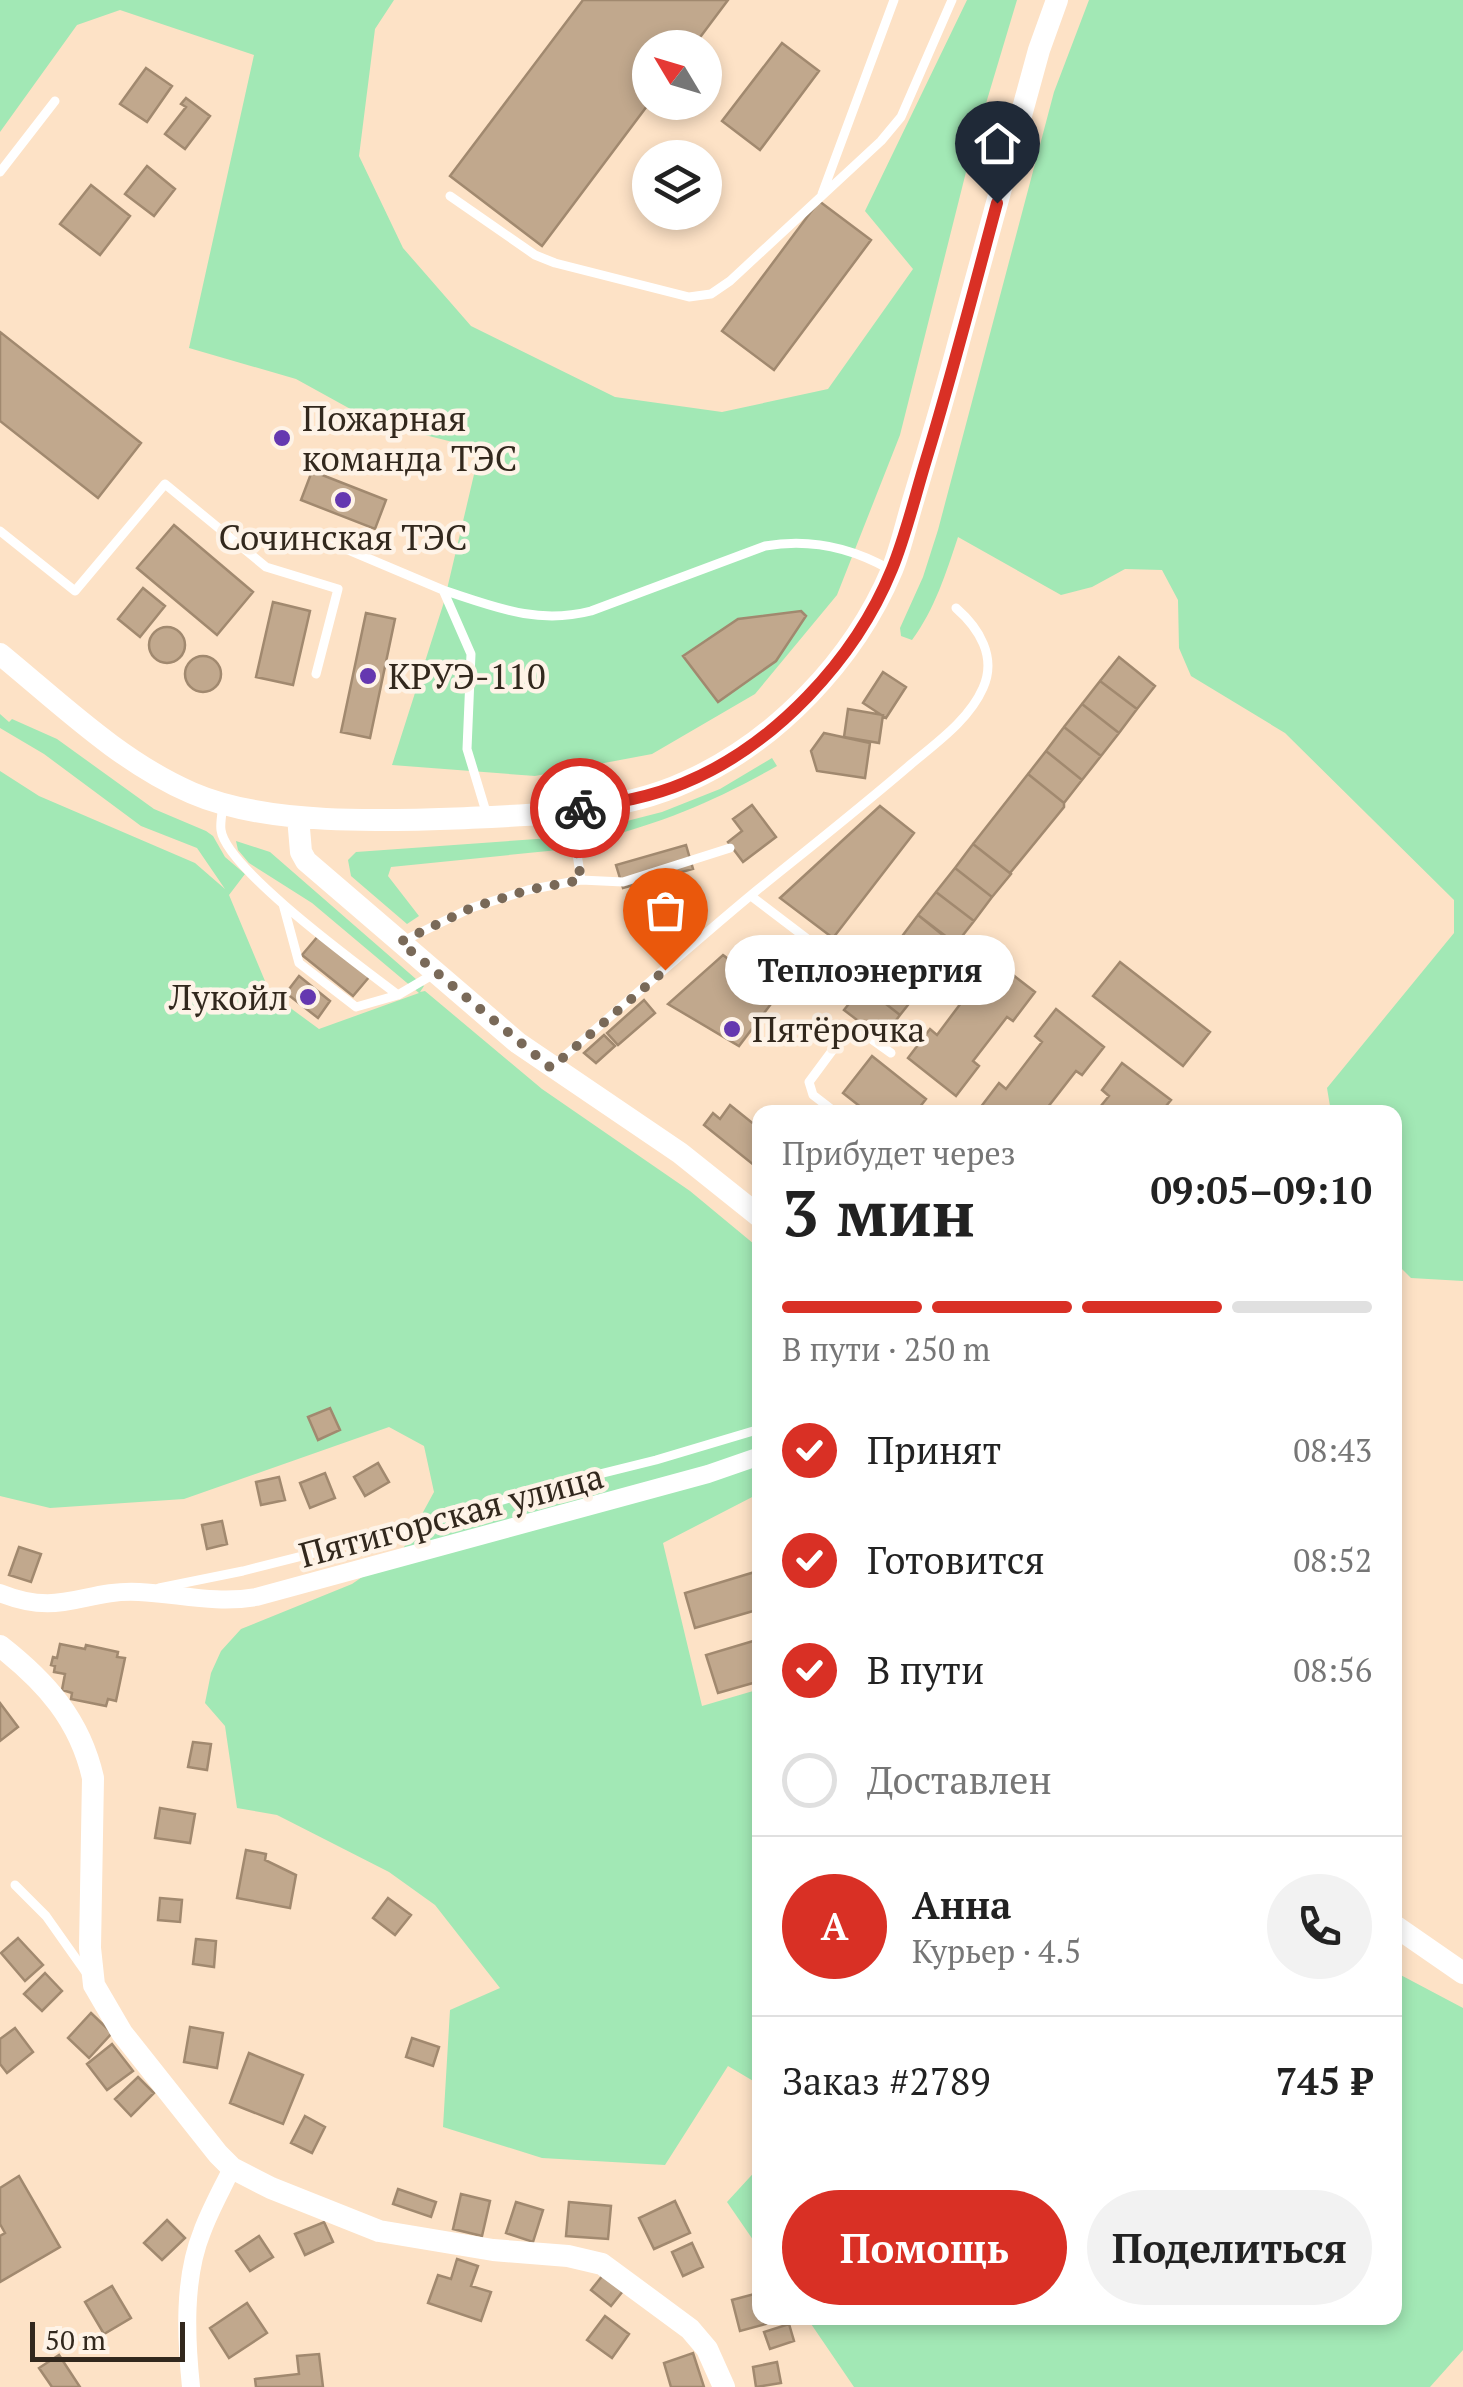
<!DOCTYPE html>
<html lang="ru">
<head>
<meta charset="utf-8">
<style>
  body { margin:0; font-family:"PT Serif",serif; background:#f2f2f2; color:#222; height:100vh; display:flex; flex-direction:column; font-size:38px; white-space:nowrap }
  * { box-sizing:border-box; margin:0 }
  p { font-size:32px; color:#767676 }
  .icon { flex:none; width:55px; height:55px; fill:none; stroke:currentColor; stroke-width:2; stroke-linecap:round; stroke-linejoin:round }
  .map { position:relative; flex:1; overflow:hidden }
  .drawer { position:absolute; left:752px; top:1105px; width:650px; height:1220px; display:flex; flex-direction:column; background:#fff; border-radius:20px; box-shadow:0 5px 15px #0003 }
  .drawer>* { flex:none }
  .needle { width:65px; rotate:308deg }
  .tools { position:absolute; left:632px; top:30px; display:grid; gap:20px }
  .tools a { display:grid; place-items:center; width:90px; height:90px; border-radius:50%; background:#fff; box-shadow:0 5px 15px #0003; font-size:50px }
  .scale { position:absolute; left:30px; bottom:25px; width:155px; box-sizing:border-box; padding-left:10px; border:5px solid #32281d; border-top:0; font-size:28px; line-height:35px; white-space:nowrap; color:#32281d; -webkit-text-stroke:8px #fef3e7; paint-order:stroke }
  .pin { position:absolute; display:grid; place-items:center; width:85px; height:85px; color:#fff; margin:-102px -42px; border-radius:50% 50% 50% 0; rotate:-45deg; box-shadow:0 0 10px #0007 }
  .pin .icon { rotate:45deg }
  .courier { position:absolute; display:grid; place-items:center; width:100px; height:100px; margin:-50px; border:8px solid #d93025; border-radius:50%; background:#fff; color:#222; box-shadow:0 2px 12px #0007 }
  .bubble { position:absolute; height:70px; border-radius:35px; background:#fff; box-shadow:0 5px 15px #0003; font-size:32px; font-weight:700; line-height:70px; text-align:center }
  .headline em { font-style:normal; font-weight:700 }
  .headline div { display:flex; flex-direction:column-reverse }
  .headline { display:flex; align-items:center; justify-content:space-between; height:170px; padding:0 30px }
  h1 { font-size:65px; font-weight:700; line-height:75px }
  .bar { display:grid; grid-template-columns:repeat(4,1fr); gap:15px 10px; align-content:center; height:120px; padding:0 30px }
  .bar i { height:12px; border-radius:8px; background:#e0e0e0 }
  .bar .current { background:#d93025 }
  .bar p { grid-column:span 4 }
  .line { display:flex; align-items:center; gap:25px; padding:0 30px; border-top:2px solid #e0e0e0 }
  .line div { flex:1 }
  .round { display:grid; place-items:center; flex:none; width:105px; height:105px; border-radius:52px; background:#f2f2f2 }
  ol { padding:0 30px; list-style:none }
  li { display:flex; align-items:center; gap:30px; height:110px }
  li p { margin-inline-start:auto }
  li .icon { padding:10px; border-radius:50%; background:#d93025; color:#fff; stroke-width:4 }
  li:last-child { color:#767676 }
  li i { width:55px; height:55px; border:5px solid #e0e0e0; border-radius:50% }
  .cta { display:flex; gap:20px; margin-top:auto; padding:20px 30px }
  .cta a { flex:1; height:115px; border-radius:60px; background:#d93025; color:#fff; font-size:40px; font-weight:700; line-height:115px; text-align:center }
  .cta a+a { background:#f2f2f2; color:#222 }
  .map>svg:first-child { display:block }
  .green { fill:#a2e8b5 }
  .building { fill:#c1a88d; stroke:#a1896f; stroke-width:2.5 }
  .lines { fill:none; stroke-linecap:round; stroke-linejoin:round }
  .lane { stroke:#fff; stroke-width:9 }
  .street { stroke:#fff; stroke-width:18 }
  .secondary { stroke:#fff; stroke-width:22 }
  .done { stroke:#796958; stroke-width:10; stroke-dasharray:0 18 }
  .route { stroke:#d93025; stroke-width:12 }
  .poi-dot { fill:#6538b0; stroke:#fef3e7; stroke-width:4 }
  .labels { text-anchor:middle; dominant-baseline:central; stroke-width:9; stroke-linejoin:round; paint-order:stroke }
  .poi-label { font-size:35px; fill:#32281d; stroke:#fef3e7; text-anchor:start }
  .street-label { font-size:35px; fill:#32281d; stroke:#fef3e7 }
</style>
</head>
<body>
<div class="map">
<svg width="1463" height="2387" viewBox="0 0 1463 2387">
  <rect width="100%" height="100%" fill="#fde2c6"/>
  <path class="green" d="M0,0H394L375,29L359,156L403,248L471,326L615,397L722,412L828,389L913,269L865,211L967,0H1017L969,160L900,435L837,595L755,694L652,754L535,776L392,765L444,602L480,449L374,422L296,379L189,348L254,55L120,10L77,25L0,132Z
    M1089,0H1463V1281L1411,1278L1395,1262V1112H1331L1327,1088L1454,933V900L1285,733L1191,676L1179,648L1178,600L1162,570L1125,569L1092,587L1061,595L958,537C946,573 935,609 912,640L901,636L900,628L923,577L938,530L1054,92Z
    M0,714L9,722L12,719L57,739L154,809L206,831L213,836L225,857L245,874L229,895L270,993L319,1029L419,993L312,903L249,863L238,850L236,841L270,852L424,986L420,992L425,991L542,1089L690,1191L760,1249V1493L663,1543L702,1706L760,1689V2085L728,2066L665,2165L542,2158L443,2127L450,2010L500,1988L435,1905L389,1872L277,1815L237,1808L225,1726L205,1703L211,1673L221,1651L241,1629L352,1584L403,1549L434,1492L424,1446L389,1427L184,1499L50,1508L0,1496V771L39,796L195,863L225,889L197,848L141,826L44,754L0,728Z
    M772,758L777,766C713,802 667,821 596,840L587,834L588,831L662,812L720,789Z
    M551,838L568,849L391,867L388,876L419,916L407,924L351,876L348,860L356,852Z
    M1395,1972L1463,2008V2350L1430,2387H854L807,2318H1395Z
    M760,2166V2250L727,2202Z"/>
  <path class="building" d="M583,0H728L692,48H650V102L542,246L450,176Z
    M782,43L819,71L760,150L722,121Z
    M146,68L172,86L147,122L120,104Z
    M186,98L210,116L185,149L165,134L186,107L181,104Z
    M147,166L175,189L154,216L125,194Z
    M91,185L130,216L100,255L60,224Z
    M819,201L871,240L774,370L722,331Z
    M0,332L141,443L98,498L0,421Z
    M312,471L386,500L375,529L301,500Z
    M174,525L253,592L217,635L137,568Z
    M143,588L165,606L140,637L118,619Z
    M273,602L310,611L293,685L256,677Z
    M801,611L806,616L776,661L718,702L683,656L738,619Z
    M366,613L395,619L370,738L341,732Z
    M149 645a18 18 0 1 1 36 0a18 18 0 1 1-36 0Z
    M185 674a18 18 0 1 1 36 0a18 18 0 1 1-36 0Z
    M1119,657L1155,686L1137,709L1100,681Z
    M883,672L906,687L886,718L863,703Z
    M1100,681L1137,709L1119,733L1082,704Z
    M1082,704L1119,733L1101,756L1064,727Z
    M848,709L883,715L879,743L844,737Z
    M1064,727L1101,756L1082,780L1046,751Z
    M824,733L870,743L865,778L817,771L811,751Z
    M1046,751L1082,780L1064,803L1028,774Z
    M1028,774L1064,803V807L1010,873L973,844Z
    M752,805L776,837L743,862L728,842L742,831L733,819Z
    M880,806L914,833L833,938L780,898Z
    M973,844L1011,874L992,897L955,868Z
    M686,845L693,869L623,888L616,865Z
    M955,868L992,897L974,921L936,892Z
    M936,892L974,921L956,944L918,915Z
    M918,915L955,945L937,968L900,939Z
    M319,935L370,976L353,996L302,955Z
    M900,939L937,968L919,991L881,962Z
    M723,955L777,996L739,1046L668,1004Z
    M987,955L1035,992L1013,1021L1007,1017L973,1061L979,1066L956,1096L908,1058L930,1029L937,1035L973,987L966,982Z
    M881,962L919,991L900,1015L863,986Z
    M1120,962L1210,1032L1183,1066L1093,996Z
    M299,976L330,1001L318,1018L286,993Z
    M863,986L900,1015L882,1039L844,1010Z
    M644,1000L655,1013L618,1045L607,1033Z
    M1056,1009L1104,1047L1082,1075L1076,1071L1044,1112H977L999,1083L1006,1089L1042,1042L1035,1036Z
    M604,1035L615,1046L596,1063L584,1053Z
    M872,1056L926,1099L916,1112H867L843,1093Z
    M1122,1063L1171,1100L1161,1112H1096L1109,1096L1102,1090Z
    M730,1105L760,1129V1170L704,1125L713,1113L720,1119Z
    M330,1408L340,1430L318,1440L308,1417Z
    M378,1463L389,1482L365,1496L354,1477Z
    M325,1473L335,1498L310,1508L300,1483Z
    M279,1477L285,1500L261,1505L256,1482Z
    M222,1521L227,1544L207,1549L202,1525Z
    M19,1547L41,1554L31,1582L9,1575Z
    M758,1571L760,1609L695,1628L685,1593Z
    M760,1639V1681L718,1693L706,1655Z
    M60,1644L85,1649L86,1645L118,1652L117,1657L125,1658L116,1701L108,1699L106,1706L71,1699L72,1693L62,1690L65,1674L54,1672L55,1666L51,1665L53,1657L57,1658Z
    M0,1703L18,1727L0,1741Z
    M193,1742L211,1744L207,1770L188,1767Z
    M160,1808L195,1814L190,1843L155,1838Z
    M246,1850L266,1854L265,1860L296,1875L290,1908L237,1898Z
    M160,1898L182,1900L180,1922L158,1920Z
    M388,1898L411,1915L395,1935L373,1918Z
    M18,1938L43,1965L25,1981L1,1953Z
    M196,1939L216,1941L214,1967L193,1964Z
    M45,1973L62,1991L42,2011L24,1994Z
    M91,2013L112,2033L89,2058L68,2038Z
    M190,2027L223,2033L217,2068L184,2062Z
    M15,2028L33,2052L7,2073L0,2064V2039Z
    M412,2038L439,2047L433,2066L406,2057Z
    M112,2044L133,2071L107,2090L87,2064Z
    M249,2053L303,2075L283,2124L230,2103Z
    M138,2077L154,2093L131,2116L115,2099Z
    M305,2116L325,2127L312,2153L291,2143Z
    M19,2176L60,2247L0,2282V2236L5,2233L0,2224V2188Z
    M398,2189L436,2202L431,2217L393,2204Z
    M461,2194L490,2201L482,2236L453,2229Z
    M675,2201L690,2233L654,2249L639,2218Z
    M516,2202L543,2210L533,2242L506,2233Z
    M569,2202L611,2206L608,2239L566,2236Z
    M167,2220L185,2238L162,2260L144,2243Z
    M324,2222L333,2242L305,2255L295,2234Z
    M259,2236L273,2257L250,2271L236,2251Z
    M692,2243L703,2267L683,2276L672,2252Z
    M457,2259L478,2266L471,2286L491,2292L481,2321L428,2303L438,2275L451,2279Z
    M607,2270L627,2286L611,2306L591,2290Z
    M112,2286L131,2318L104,2334L85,2302Z
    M758,2293L760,2318H764L766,2324L740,2331L732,2300Z
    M247,2303L267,2333L229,2358L210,2328Z
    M605,2316L629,2334L612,2358L587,2340Z
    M789,2324L794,2341L770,2349L764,2332Z
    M693,2353L704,2387H671L664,2363Z
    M319,2354L323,2387H256L255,2379L299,2374L297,2356Z
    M59,2355L80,2387H52L39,2368Z
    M777,2362L781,2383L756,2387L753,2367Z"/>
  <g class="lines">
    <path class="lane" d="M0,172L55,101
      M822,194L894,0
      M450,196L535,255L555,263L689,297L711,294L730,281L881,141L901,117L952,0
      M0,531L75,591L165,484L266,567L338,589L316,674
      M320,538L443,590L471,654L467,749L487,815
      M443,590C495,607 537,625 591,611L765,546C810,538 850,547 889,569
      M223,806C222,813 220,823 221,830C226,869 363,968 398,995L432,975
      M571,814L581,880
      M751,896L822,950
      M283,904L299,963L356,1007L398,995
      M403,941L471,908L528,890L581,880L623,882L730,848
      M553,1066C621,1008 687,948 756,891C808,849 860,808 910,765C936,743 969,720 983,688C997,657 979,628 956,608
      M835,1112L813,1095L809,1082L846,1032L856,1028L891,1053
      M159,1588L243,1571L390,1534L539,1489L656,1460L760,1429
      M15,1885L46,1916L87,1974"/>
    <path class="street" d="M0,1593C62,1618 83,1589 139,1592C179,1594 216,1604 256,1597L708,1474L760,1456
      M191,2387C186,2338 183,2279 202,2232C210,2210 222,2189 232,2168"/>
    <path class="secondary" d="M0,654C60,703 120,762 192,793C268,826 387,821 468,818C539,815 621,812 686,782C776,742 854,660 892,570C901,548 906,524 913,501C929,448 945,395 959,341C986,244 1012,147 1039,50L1057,0
      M298,817L301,852L306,861L518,1043L680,1153L760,1217
      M0,1646C46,1682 80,1720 93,1778L90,1948L94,1985L122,2033L218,2154L232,2168L271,2188L379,2231L493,2250L568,2256L602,2264L690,2329L707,2349L724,2387
      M1395,1926L1463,1973"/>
  </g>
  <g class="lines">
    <path class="done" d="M580,808L570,810L581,880L528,890L471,908L400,942L551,1068L665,970"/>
    <path class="route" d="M580,808C616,803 651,797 684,783C774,746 855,660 892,569C906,535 915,496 926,460C952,375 974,289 997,203"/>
  </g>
  <g class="poi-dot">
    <circle cx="282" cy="438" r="10"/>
    <circle cx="343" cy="500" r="10"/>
    <circle cx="368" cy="676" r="10"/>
    <circle cx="308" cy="997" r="10"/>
    <circle cx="732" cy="1029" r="10"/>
  </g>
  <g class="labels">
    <g class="poi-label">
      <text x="302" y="418">Пожарная<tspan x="302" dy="40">команда ТЭС</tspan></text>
      <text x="343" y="537" text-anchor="middle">Сочинская ТЭС</text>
      <text x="388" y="676">КРУЭ-110</text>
      <text x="288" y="997" text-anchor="end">Лукойл</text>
      <text x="752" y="1029">Пятёрочка</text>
    </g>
    <g class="street-label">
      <text transform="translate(451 1515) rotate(-15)">Пятигорская улица</text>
    </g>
  </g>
</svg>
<div class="tools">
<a><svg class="needle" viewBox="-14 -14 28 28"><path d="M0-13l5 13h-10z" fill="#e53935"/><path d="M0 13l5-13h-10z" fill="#767676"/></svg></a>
<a><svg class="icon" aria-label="layers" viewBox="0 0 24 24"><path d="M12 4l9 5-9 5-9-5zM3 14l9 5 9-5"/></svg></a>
</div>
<div class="scale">50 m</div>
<div class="pin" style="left:665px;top:970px;background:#ea580c"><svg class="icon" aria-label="bag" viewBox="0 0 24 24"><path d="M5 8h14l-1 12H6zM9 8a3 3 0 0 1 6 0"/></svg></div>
<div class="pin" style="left:997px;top:203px;background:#1f2937"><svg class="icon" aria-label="home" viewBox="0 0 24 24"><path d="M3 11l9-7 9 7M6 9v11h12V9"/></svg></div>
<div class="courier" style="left:580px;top:808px"><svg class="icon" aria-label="bike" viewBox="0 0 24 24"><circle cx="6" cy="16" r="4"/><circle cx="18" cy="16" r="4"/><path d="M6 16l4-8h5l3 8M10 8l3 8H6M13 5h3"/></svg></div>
<div class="bubble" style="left:725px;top:935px;width:290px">Теплоэнергия</div>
<section class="drawer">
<div class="headline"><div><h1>3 мин</h1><p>Прибудет через</p></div><em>09:05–09:10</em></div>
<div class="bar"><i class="current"></i><i class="current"></i><i class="current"></i><i></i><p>В пути · 250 m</p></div>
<ol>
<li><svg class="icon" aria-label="check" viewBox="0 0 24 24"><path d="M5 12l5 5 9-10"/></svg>Принят<p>08:43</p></li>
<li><svg class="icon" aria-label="check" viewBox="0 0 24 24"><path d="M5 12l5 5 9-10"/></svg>Готовится<p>08:52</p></li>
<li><svg class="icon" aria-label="check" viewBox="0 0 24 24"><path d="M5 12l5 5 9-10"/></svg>В пути<p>08:56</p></li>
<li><i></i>Доставлен</li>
</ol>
<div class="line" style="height:180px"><b class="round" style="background:#d93025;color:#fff">А</b><div><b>Анна</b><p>Курьер · 4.5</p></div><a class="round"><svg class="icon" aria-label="phone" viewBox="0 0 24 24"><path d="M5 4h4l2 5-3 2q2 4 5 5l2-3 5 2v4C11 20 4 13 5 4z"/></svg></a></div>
<div class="line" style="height:130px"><div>Заказ #2789</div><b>745 ₽</b></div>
<div class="cta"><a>Помощь</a><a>Поделиться</a></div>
</section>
</div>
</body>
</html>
